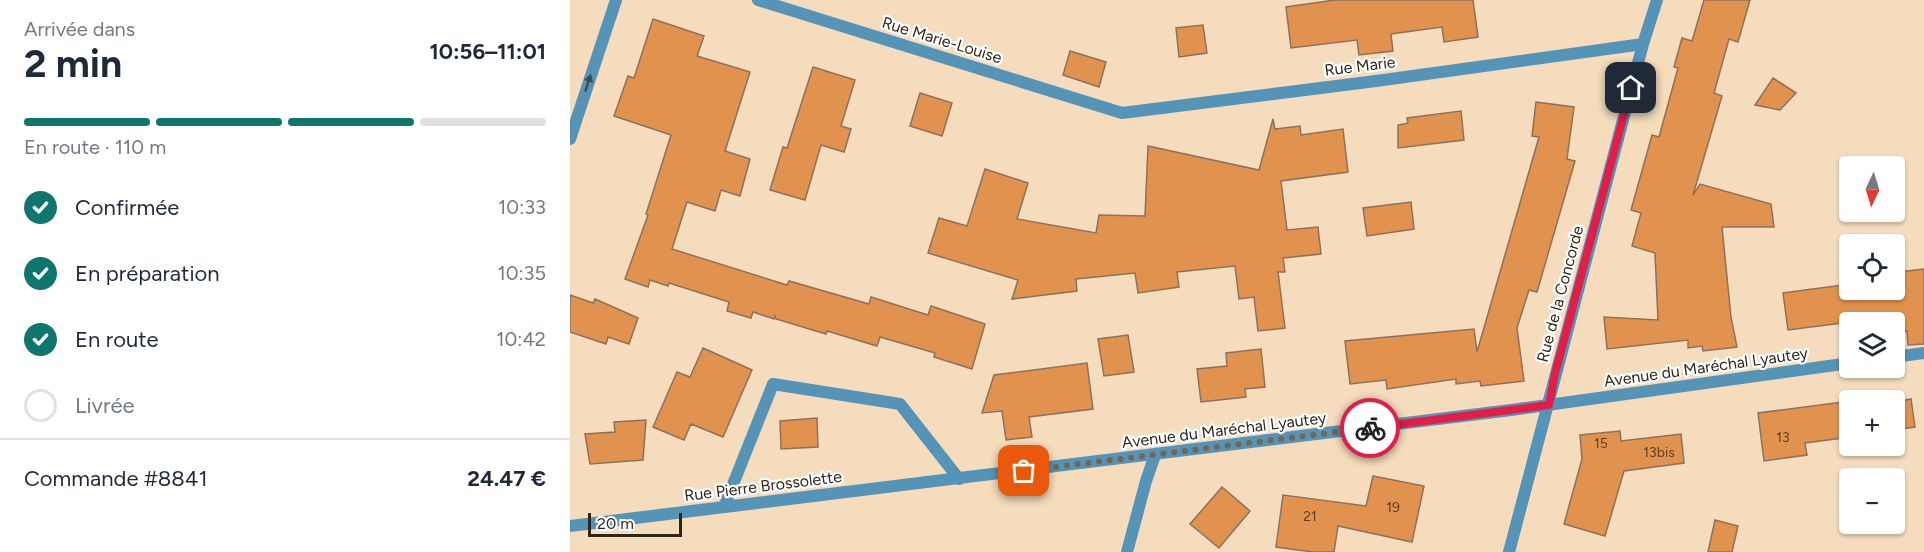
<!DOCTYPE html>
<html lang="fr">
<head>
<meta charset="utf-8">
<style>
  body { margin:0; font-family:Figtree,sans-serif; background:#f2f2f3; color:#1f2937; height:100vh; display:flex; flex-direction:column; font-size:22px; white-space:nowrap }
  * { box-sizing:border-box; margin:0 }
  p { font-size:20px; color:#747a83 }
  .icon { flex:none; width:33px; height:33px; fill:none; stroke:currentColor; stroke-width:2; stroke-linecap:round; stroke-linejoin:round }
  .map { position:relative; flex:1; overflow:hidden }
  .drawer { display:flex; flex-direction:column; background:#fff; width:570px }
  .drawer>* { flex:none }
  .needle { width:39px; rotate:184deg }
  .fabs { position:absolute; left:1269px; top:156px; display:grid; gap:12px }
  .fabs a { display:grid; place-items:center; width:66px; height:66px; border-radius:6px; background:#fff; box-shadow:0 2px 4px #0004; font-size:30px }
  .scale { position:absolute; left:18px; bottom:15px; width:94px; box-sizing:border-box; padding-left:6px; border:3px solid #2f261a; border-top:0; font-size:16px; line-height:21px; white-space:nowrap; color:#2f261a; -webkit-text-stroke:4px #fff; paint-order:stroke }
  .pin { position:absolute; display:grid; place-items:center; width:51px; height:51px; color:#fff; margin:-26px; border-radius:12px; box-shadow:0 3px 9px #0006 }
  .courier { position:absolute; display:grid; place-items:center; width:60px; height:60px; margin:-30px; border:4px solid #e11d48; border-radius:50%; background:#fff; color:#222; box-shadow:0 2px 8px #0007 }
  .summary em { font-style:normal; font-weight:700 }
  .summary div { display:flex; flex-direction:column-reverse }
  .summary { display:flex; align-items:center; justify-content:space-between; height:102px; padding:0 24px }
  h1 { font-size:39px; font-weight:700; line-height:45px }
  .bar { display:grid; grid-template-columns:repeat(4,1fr); gap:9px 6px; align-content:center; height:72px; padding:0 24px }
  .bar i { height:8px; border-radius:4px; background:#e0e1e3 }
  .bar .current { background:#0f766e }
  .bar p { grid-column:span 4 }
  .line { display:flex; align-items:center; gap:15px; padding:0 24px; border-top:2px solid #e0e1e3 }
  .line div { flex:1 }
  ol { padding:0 24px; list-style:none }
  li { display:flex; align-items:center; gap:18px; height:66px }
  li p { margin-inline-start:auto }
  li .icon { padding:6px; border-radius:50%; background:#0f766e; color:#fff; stroke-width:4 }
  li:last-child { color:#747a83 }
  li i { width:33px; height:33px; border:3px solid #e0e1e3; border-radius:50% }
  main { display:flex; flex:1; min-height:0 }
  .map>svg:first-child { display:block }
  .building { fill:#e1924f; stroke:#8e715b; stroke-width:1.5 }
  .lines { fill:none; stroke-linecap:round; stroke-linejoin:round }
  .minor { stroke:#5593b7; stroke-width:12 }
  .tertiary { stroke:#5593b7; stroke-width:12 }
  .oneway { fill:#3c4c51 }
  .done { stroke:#746653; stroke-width:6; stroke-dasharray:0 10.8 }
  .route { stroke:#e11d48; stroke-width:8 }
  .labels { text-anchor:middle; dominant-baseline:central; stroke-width:4.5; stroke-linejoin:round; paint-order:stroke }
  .number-label { font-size:14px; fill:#5c4127 }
  .street-label { font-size:16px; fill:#2f261a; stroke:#fff }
</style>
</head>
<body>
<main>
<section class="drawer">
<div class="summary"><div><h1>2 min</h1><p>Arrivée dans</p></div><em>10:56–11:01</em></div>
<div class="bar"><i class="current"></i><i class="current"></i><i class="current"></i><i></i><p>En route · 110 m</p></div>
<ol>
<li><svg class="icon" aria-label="check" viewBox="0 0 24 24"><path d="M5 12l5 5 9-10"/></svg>Confirmée<p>10:33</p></li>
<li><svg class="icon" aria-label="check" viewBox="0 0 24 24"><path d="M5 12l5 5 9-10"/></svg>En préparation<p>10:35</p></li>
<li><svg class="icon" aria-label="check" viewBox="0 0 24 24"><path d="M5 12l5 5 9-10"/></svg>En route<p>10:42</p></li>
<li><i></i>Livrée</li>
</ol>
<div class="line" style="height:78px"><div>Commande #8841</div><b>24.47 €</b></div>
</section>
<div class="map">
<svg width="1354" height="552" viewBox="0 0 1354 552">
  <rect width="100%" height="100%" fill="#f4dcbd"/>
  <path class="building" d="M765,0H903L908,37L874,42L872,27L821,34L823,51L789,55L787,40L721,48L716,7Z
    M1134,0H1180L1168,42L1159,39L1144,93L1152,96L1123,195L1130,184L1201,204L1204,227H1152L1161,317L1167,347L1133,351L1132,346L1118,348V340L1037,349L1034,317L1088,320L1085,253L1062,246L1071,213L1061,210L1082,135L1089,137L1108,68L1104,67L1112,38L1122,41Z
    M83,19L134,36L127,56L180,72L155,151L180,159L170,196L151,190L145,211L117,202L102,249L217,285L219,281L299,304L301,297L358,315L361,306L415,324L402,369L364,357L365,353L310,337L307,346L257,331L256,334L206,319L205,316L204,319L183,312L181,318L157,311L159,302L99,283L98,286L80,280L78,287L55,279L78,215L76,214L101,135L44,116L58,76L64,78Z
    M633,25L637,53L609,57L606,28Z
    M500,51L536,62L529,87L493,75Z
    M243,67L285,80L271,126L281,129L274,152L251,145L235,200L200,190L213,147L217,148Z
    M1203,78L1226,93L1210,110L1185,105Z
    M350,93L382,103L372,136L340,126Z
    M966,102L1004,107L997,159L1005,161L967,292L959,290L947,328L954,381L911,386L910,381L886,384V379L817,389L816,380L780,384L775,341L904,329L907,352L969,137L962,136Z
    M891,111L894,140L828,148V125L838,123L837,118Z
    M703,119L705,129L730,126L731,135L773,129L778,172L711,181L717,230L748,227L751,254L713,258L715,272H708L715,328L688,331L684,297L669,299L665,266L607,272L609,287L568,293L565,273L506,279L507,291L442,299L448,280L358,253L369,218L397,226L415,169L458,183L447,219L526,233L529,215L575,216L578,146L689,170Z
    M841,202L844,229L797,236L793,208Z
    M1354,269V344L1338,345L1337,331L1324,333V322H1303L1304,319L1218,330L1213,293L1280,284V290H1331L1329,272Z
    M0,295L23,303L25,299L68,318L59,344L38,337L36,344L0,332Z
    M558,335L564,372L534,376L528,339Z
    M133,348L182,370L153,437L121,424L114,440L83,427L107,372L120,377Z
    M691,349L695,387L675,389L676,397L631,402L627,369L657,366L656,353Z
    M517,363L523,409L459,417L462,437L436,440L432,411L412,413L424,375Z
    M1325,395L1326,402L1341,399L1345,427L1324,430V400H1287Z
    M1280,401V437L1235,443L1237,455L1194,461L1188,413Z
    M247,418L248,447L211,449L210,421Z
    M76,420L73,460L20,464L15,434L45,432L44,422Z
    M1050,431L1051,441L1111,434L1114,463L1054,471L1035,536L994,524L1012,459L1010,435Z
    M803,476L854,486L842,542L768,526L764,552H743L706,547L713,495L796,506Z
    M652,487L680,511L649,548L620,524Z
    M1145,520L1168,526L1162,552H1138Z"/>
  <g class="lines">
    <path class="minor" d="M188,0L552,113L806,81L1073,44
      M0,139L46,0
      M154,507L203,384L330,404L389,479
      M557,552L576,481L585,455
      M939,552L1073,44L1087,0"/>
    <path class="tertiary" d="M1324,357L1354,353
      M0,526L941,410L1280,363"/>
  </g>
  <defs><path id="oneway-solid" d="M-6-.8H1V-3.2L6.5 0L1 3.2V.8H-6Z" transform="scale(1.5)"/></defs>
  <use class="oneway" href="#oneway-solid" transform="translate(18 83) rotate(-72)"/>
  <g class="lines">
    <path class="done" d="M454,471L800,428"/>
    <path class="route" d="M800,428L979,405L985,374L1061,88"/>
  </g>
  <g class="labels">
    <g class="number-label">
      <text x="1213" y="437">13</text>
      <text x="1031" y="443">15</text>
      <text x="1089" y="452">13bis</text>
      <text x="823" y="507">19</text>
      <text x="740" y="516">21</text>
    </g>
    <g class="street-label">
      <text transform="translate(372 40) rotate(17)">Rue Marie-Louise</text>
      <text transform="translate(790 66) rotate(-7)">Rue Marie</text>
      <text transform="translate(990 294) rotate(-75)">Rue de la Concorde</text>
      <text transform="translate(1136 367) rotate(-8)">Avenue du Maréchal Lyautey</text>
      <text transform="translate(654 430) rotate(-7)">Avenue du Maréchal Lyautey</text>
      <text transform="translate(193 486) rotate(-7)">Rue Pierre Brossolette</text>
    </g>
  </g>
</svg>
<div class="fabs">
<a><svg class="needle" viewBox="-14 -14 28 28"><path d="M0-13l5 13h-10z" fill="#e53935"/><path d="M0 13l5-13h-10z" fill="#747a83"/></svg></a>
<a><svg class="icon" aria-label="locate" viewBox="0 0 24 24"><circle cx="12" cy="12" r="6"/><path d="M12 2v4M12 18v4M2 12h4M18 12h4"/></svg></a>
<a><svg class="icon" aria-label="layers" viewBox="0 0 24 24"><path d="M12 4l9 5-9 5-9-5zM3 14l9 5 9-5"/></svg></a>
<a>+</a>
<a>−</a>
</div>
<div class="scale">20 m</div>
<div class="pin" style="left:454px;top:471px;background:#ea580c"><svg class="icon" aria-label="bag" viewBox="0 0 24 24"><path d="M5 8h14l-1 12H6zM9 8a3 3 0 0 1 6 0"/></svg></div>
<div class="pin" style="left:1061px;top:88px;background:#1f2937"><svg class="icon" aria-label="home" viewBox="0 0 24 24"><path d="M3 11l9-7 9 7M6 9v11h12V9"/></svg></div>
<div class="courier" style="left:800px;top:428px"><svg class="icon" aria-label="bike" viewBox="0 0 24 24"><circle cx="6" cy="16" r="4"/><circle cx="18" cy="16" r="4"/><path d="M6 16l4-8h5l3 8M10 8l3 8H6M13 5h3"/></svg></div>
</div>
</main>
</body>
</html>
